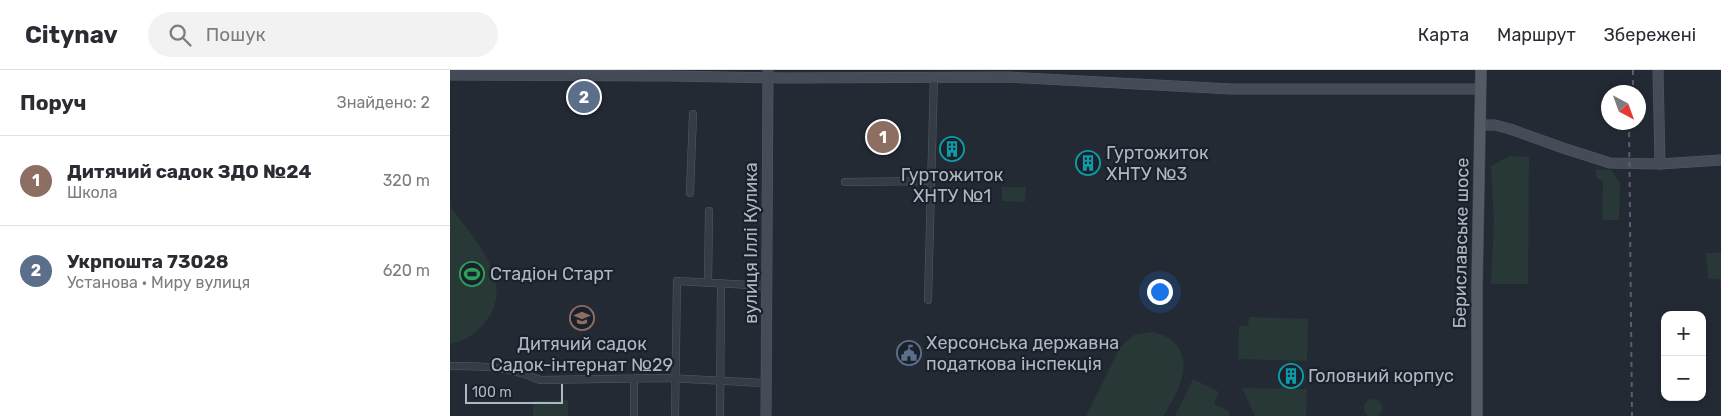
<!DOCTYPE html>
<html lang="uk">
<meta charset="utf-8">
<style>
body{margin:0;font-family:Rubik,sans-serif;background:#f2f2f3;color:#2b2b33}
.controls{position:absolute;right:15px;bottom:15px;display:grid;overflow:hidden;border-radius:10px;box-shadow:0 2px 8px #0003}
.controls button{width:45px;height:45px;display:grid;place-items:center;padding:0;border:0;border-bottom:1px solid #e1e1e2;background:#fff;color:#2b2b33;font:25px sans-serif}
.compass{position:absolute;left:1151px;top:15px;width:45px;height:45px;border-radius:50%;background:#fff;box-shadow:0 2px 8px #0003;rotate:139deg}
.scale{position:absolute;left:15px;bottom:12px;width:98px;box-sizing:border-box;padding-left:5px;border:2px solid #b0b7c2;border-top:0;font-size:14px;line-height:18px;white-space:nowrap;color:#b0b7c2;-webkit-text-stroke:4px #1b212a;paint-order:stroke}
.you{position:absolute;left:709px;top:221px;width:18px;height:18px;margin:-12px;border:4px solid #fff;border-radius:50%;background:#1a73e8;box-shadow:0 0 0 8px #1a73e833}
.badge{display:grid;place-items:center;width:32px;height:32px;border-radius:50%;background:#0b8043;color:#fff;font-size:16px;font-weight:700}
.pin{position:absolute;translate:-50% -50%;border:2px solid #fff;box-shadow:0 1px 5px #0006}
.list{margin:0;padding:0;list-style:none}
h2{display:flex;justify-content:space-between;align-items:center;height:65px;margin:0;padding:0 20px;font-size:21px}
h2 small{font-size:16px;font-weight:400;color:#7c7c81}
.list li{display:grid;grid-template-columns:32px 1fr auto;gap:15px;align-items:center;box-sizing:border-box;height:90px;padding:0 20px;border-top:1px solid #e1e1e2}
.list b{display:block;font-size:19px;white-space:nowrap}
.list p{margin:0;font-size:16px;white-space:nowrap;color:#7c7c81}
.list em{font-size:16px;font-style:normal;color:#7c7c81}
.icon{flex:none;width:28px;height:28px;fill:none;stroke:currentColor;stroke-width:2;stroke-linecap:round;stroke-linejoin:round}
.map{position:relative;flex:none;width:1271px;height:346px;overflow:hidden}
header{display:flex;align-items:center;gap:30px;box-sizing:border-box;height:70px;padding:0 25px;background:#fff;border-bottom:1px solid #e1e1e2}
header strong{font-size:24px}
nav{display:flex;gap:28px;margin-inline-start:auto;font-size:18px}
.search{width:350px;height:45px;background:#f2f2f3;display:flex;align-items:center;gap:12px;box-sizing:border-box;padding:0 18px;border-radius:28px;color:#7c7c81;font-size:19px}
main{display:flex}
aside{flex:1;background:#fff}
.map>svg:first-child{display:block}
</style>
<header>
<strong>Citynav</strong>
<div class="search"><svg class="icon" aria-label="search" viewBox="0 0 24 24"><circle cx="10" cy="10" r="6"/><path d="M15 15l6 6"/></svg>Пошук</div>
<nav><a>Карта</a><a>Маршрут</a><a>Збережені</a></nav>
</header>
<main>
<aside>
<h2>Поруч<small>Знайдено: 2</small></h2>
<ul class="list">
<li><span class="badge" style="background:#8d6e63">1</span><div><b>Дитячий садок ЗДО №24</b><p>Школа</p></div><em>320 m</em></li>
<li><span class="badge" style="background:#5c6f8a">2</span><div><b>Укрпошта 73028</b><p>Установа · Миру вулиця</p></div><em>620 m</em></li>
</ul>
</aside>
<div class="map">
<svg width="1271" height="346" viewBox="0 0 1271 346">
<rect width="100%" height="100%" fill="#232a34"/>
<!-- green -->
<g fill="#273837">
<path d="M 1060,86 L 1079,87 L 1078,214 L 1041,214 L 1044,151 L 1041,96 Z"/>
<path d="M 1145,100 L 1161,100 L 1170,113 L 1169,150 L 1152,150 L 1153,111 L 1147,108 Z"/>
<path d="M 552,117 L 576,117 L 575,132 L 552,131 Z"/>
<path d="M 0,136 C 22,167 66,210 37,250 C 28,262 16,271 0,274 Z"/>
<path d="M 1256,183 L 1271,183 L 1271,221 L 1270,209 L 1258,209 Z"/>
<path d="M 799,247 L 858,249 L 857,291 L 788,289 L 789,256 L 798,256 Z"/>
<path d="M 702,262 C 712,264 722,268 728,277 C 743,300 724,326 714,346 L 636,346 L 670,277 L 684,265 Z"/>
<path d="M 743,309 L 769,322 L 764,334 L 780,342 L 778,346 L 725,346 Z"/>
<path d="M 792,318 L 857,319 L 856,346 L 805,346 Z"/>
<circle cx="923" cy="338" r="9"/>
<path d="M 118,330 L 118,346 L 83,346 L 83,331 Z"/>
</g>
<g fill="none" stroke-linecap="round" stroke-linejoin="round">
<defs>
<g id="street">
<path d="M 395,112 L 481,111"/>
<path d="M 240,123 L 243,44"/>
<path d="M 258,213 L 259,141"/>
<path d="M 478,230 L 484,6"/>
<path d="M 0,296 C 34,296 58,296 90,310 L 218,308 L 316,313"/>
<path d="M 184,309 L 184,346"/>
<path d="M 225,346 L 227,211 L 317,216"/>
<path d="M 270,346 L 271,213"/>
</g>
<g id="secondary">
<path d="M 0,5 L 222,6 L 334,8 L 557,7 L 781,19 L 1030,19"/>
<path d="M 1030,55 L 1045,55 L 1060,59 L 1113,78 L 1160,93 L 1210,94 L 1208,0"/>
<path d="M 1210,94 L 1271,90"/>
<path d="M 316,346 L 318,0"/>
</g>
<path id="primary" d="M 1027,346 L 1027,217 L 1031,0"/>
</defs>
<!-- street casing -->
<use href="#street" stroke="#535a63" stroke-width="8"/>
<!-- secondary casing -->
<use href="#secondary" stroke="#535a63" stroke-width="11"/>
<!-- primary casing -->
<use href="#primary" stroke="#3f454f" stroke-width="12"/>
<!-- street -->
<use href="#street" stroke="#363c45" stroke-width="7"/>
<!-- secondary -->
<use href="#secondary" stroke="#444c58" stroke-width="10"/>
<!-- primary -->
<use href="#primary" stroke="#545b65" stroke-width="11"/>
<!-- rail -->
<g stroke="#58606c" stroke-width="2" stroke-dasharray="5 5" stroke-linecap="butt">
<path d="M 1183,0 L 1183,22"/>
<path d="M 1179,52 L 1182,346"/>
</g>
</g>
<!-- icons -->
<defs>
<symbol id="building-ring" viewBox="-11 -11 22 22"><circle r="9.5" fill="#1b212a" stroke="#0f9aa8" stroke-width="1.5"/><path d="M-4-6H4V6H1V3H-1V6H-4ZM-2.5-4.3h1.7v1.8h-1.7ZM.8-4.3h1.7v1.8H.8ZM-2.5-1h1.7V.8h-1.7ZM.8-1h1.7V.8H.8Z" fill="#0f9aa8"/></symbol>
<symbol id="stadium-ring" viewBox="-11 -11 22 22"><circle r="9.5" fill="#1b212a" stroke="#2e9e5b" stroke-width="1.5"/><path d="M0-5a6.5 5 0 1 0 0 10a6.5 5 0 1 0 0-10ZM-3.5-1.8h7v3.6h-7Z" fill="#2e9e5b"/></symbol>
<symbol id="school-ring" viewBox="-11 -11 22 22"><circle r="9.5" fill="#1b212a" stroke="#8d6e63" stroke-width="1.5"/><path d="M0-5L7-2L0 1L-7-2ZM-4 1L0 2.5L4 1V4Q0 6-4 4Z" fill="#8d6e63"/></symbol>
<symbol id="civic-ring" viewBox="-11 -11 22 22"><circle r="9.5" fill="#1b212a" stroke="#5c6f8a" stroke-width="1.5"/><path d="M-.6-6.5H3V-4.5H.6V-3L4-1V1h2V6H-6V1h2V-1L-.6-3ZM-1.2 2.5V6h2.4V2.5Z" fill="#5c6f8a"/></symbol>
</defs>
<g fill-rule="evenodd">
<use href="#building-ring" x="488" y="65" width="28" height="28"/>
<use href="#building-ring" x="624" y="79" width="28" height="28"/>
<use href="#stadium-ring" x="8" y="190" width="28" height="28"/>
<use href="#school-ring" x="118" y="234" width="28" height="28"/>
<use href="#civic-ring" x="445" y="269" width="28" height="28"/>
<use href="#building-ring" x="827" y="292" width="28" height="28"/>
</g>
<g text-anchor="middle" stroke-width="4.5" stroke-linejoin="round" paint-order="stroke">
<!-- poi labels -->
<g font-size="18" fill="#b0b7c2" stroke="#1b212a" text-anchor="start">
<text x="656" y="89">Гуртожиток<tspan x="656" dy="21">ХНТУ №3</tspan></text>
<text x="502" y="111" text-anchor="middle">Гуртожиток<tspan x="502" dy="21">ХНТУ №1</tspan></text>
<text x="40" y="210">Стадіон Старт</text>
<text x="476" y="279">Херсонська державна<tspan x="476" dy="21">податкова інспекція</tspan></text>
<text x="132" y="280" text-anchor="middle">Дитячий садок<tspan x="132" dy="21">Садок-інтернат №29</tspan></text>
<text x="858" y="312">Головний корпус</text>
</g>
<!-- street labels -->
<g font-size="18" fill="#b0b7c2" stroke="#1b212a">
<text transform="translate(301 173) rotate(-90)" y="6">вулиця Іллі Кулика</text>
<text transform="translate(1011 173) rotate(-89)" y="6">Бериславське шосе</text>
</g>
</g>
</svg>
<div class="controls">
<button>+</button>
<button>−</button>
</div>
<svg class="compass" viewBox="-18 -18 36 36"><path d="M0-13l5 13h-10z" fill="#e53935"/><path d="M0 13l5-13h-10z" fill="#7c7c81"/></svg>
<div class="scale">100 m</div>
<div class="you"></div>
<div class="pin badge" style="left:433px;top:67px;background:#8d6e63">1</div>
<div class="pin badge" style="left:134px;top:27px;background:#5c6f8a">2</div>
</div>
</main>
